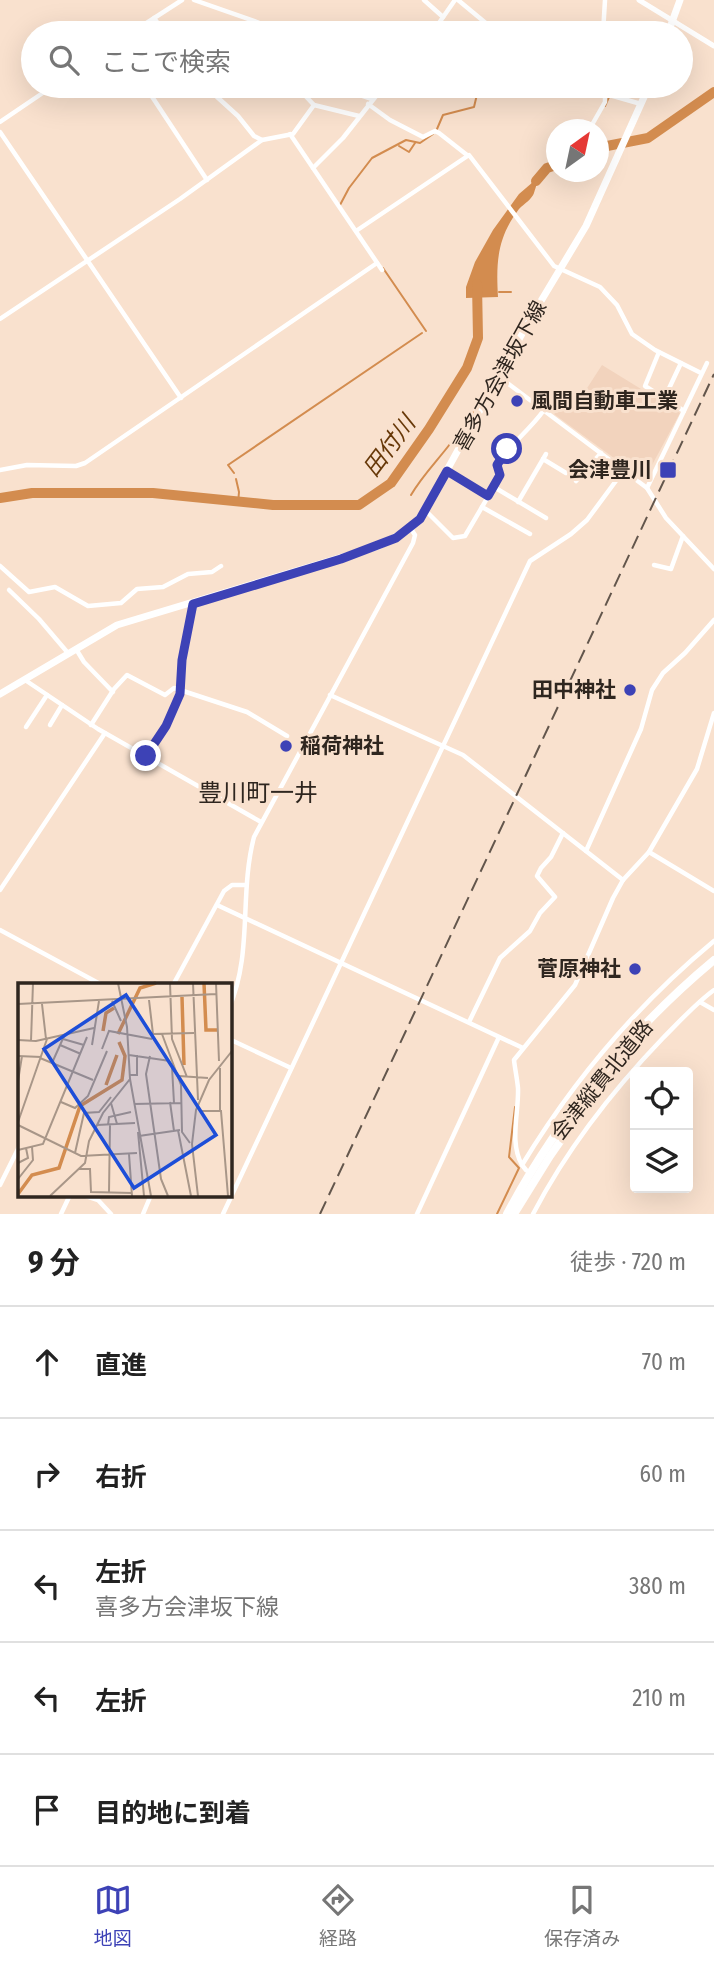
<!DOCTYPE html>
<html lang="ja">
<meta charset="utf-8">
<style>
body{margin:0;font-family:"Fira Sans Condensed","Noto Sans JP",sans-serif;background:#f6f6f6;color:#222}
.controls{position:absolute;right:21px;bottom:21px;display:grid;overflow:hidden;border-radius:7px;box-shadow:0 7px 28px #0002}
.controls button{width:63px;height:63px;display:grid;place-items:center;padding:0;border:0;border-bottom:2px solid #e0e0e0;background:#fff;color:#222;font:35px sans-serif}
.compass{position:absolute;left:546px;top:119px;width:63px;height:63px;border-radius:50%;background:#fff;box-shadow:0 7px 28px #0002;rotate:33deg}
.stop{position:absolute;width:21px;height:21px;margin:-16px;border:5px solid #3d42b6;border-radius:50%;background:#fff}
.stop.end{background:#3d42b6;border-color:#fff;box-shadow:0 2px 7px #0008}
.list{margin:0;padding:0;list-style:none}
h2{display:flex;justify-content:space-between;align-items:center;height:91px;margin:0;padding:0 28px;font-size:30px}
h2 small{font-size:23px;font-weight:400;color:#767676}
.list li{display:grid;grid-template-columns:46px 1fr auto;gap:21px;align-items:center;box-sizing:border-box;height:112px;padding:0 28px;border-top:2px solid #e0e0e0}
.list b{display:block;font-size:26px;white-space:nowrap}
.list p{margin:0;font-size:23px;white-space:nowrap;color:#767676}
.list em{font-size:23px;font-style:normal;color:#767676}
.icon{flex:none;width:38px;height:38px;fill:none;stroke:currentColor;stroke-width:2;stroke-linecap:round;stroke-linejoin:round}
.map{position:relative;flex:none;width:714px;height:1214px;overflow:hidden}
.search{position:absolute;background:#fff;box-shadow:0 7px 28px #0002;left:21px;right:21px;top:21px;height:77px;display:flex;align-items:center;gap:18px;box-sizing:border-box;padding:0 24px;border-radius:38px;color:#767676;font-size:26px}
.sheet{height:651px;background:#fff}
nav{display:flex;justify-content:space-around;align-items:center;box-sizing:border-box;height:98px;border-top:2px solid #e0e0e0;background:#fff;font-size:19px;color:#767676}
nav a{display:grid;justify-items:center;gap:4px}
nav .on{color:#3d42b6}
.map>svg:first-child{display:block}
</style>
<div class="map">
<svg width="714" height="1214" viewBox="0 0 714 1214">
<rect width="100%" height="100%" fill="#f9e1ce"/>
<!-- built -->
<path fill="#f2d3bd" d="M 602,365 L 680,413 L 644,480 L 554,414 L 582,396 Z"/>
<!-- water -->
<path fill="#d38c4f" d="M 547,170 C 535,182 539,179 534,193 C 532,199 524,204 519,209 C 497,238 496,262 498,297 L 466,298 L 466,287 L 475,262 L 493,230 L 519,194 Z"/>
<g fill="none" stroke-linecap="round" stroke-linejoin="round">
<!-- stream -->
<g stroke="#d38c4f" stroke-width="2">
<path d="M 525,33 L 526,33"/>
<path d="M 566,33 L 577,30 L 592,33"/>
<path d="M 605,106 L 609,97"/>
<path d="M 437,129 L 443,115 L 474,107 L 479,86"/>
<path d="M 399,146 L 409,152 L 415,143"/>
<path d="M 340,205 L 349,188 L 372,158 L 406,140 L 420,143 L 433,134"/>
<path d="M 383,268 L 426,331"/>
<path d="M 499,292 L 511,292"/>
<path d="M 234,473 L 228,465 L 422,333"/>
<path d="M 236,479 L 239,492 L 238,503"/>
<path d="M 411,495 C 422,476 437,461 450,444 C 471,418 501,371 510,340"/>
<path d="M 497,1214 L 519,1168 L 509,1157 L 515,1107"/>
</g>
<!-- river -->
<g stroke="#d38c4f" stroke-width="10">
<path d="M 598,150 L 607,146 L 648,138 L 714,92"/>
<path d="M 536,181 L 547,168 L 556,165"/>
<path d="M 0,498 L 32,493 L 153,493 L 273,505 L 359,505 L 391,483 L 429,429 L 467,368 L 478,338 L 477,284"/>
</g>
<!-- minor -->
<g stroke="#fff" stroke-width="4.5">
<path d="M 194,0 L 257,22 L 282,33"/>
<path d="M 424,0 L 443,17"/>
<path d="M 458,0 L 493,29"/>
<path d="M 154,18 L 165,33"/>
<path d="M 131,33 L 182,0"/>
<path d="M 432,33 L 455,0"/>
<path d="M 603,33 L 605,0"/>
<path d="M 145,86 L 207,180"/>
<path d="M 205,86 L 238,116 L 254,136 L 262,140"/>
<path d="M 296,86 L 314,105 L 359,116"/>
<path d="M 342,86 L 345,90 L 372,99"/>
<path d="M 606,94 L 641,104"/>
<path d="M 368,104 L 390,120 L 423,137 L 435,131 L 439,133 L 467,155"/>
<path d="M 0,122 L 53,86"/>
<path d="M 589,130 L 605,102 L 605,86"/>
<path d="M 0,132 L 181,398"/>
<path d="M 290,134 L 382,270"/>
<path d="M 313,168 L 343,138 L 384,86"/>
<path d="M 356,231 L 469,155 L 554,266 L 600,287 L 617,305 L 632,334 L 655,350 L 701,373"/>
<path d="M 0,319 L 180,199 L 262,140 L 293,134 L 314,105"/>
<path d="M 659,352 L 645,386 L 684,411"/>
<path d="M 498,376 L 647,488 L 666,518 L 714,569"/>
<path d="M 664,399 L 681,363"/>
<path d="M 543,459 L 566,473"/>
<path d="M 0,470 L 27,465 L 76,466 L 85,463 L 377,263"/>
<path d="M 447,471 L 488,496"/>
<path d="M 576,481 L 601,453"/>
<path d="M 494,487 L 546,518"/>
<path d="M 647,488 L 707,363"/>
<path d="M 518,502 L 546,454"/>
<path d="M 482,507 L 530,534"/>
<path d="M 425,510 L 453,538 L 465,536 L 499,478 L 497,465 C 510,444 529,431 544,410"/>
<path d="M 654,565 L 671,569 L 683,536"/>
<path d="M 0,566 L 29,592 L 55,587 L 88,606 L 121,603 L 137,589 L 163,587 L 188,574 L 212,572 L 221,566"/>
<path d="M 9,590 L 39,619 L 68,653"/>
<path d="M 76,649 L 84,662 L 113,692"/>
<path d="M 25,680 L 98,729 L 261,822"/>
<path d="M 330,695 L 463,755 L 623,880"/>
<path d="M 50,725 L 62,705"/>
<path d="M 91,725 L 114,689 L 127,675 L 165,695 L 174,688 L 247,712 L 287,736"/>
<path d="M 26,727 L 47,695"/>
<path d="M 146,756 L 165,726 L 180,694 L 182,660 L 193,604"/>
<path d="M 586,851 L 641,729 L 652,690 L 663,673 L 685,653 L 714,620"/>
<path d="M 649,852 L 714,891"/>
<path d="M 0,890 L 105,733"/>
<path d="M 217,905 L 523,1048"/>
<path d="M 0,930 L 102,985"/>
<path d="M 173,985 L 224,891 L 232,885 L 245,885"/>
<path d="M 700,1002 L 714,1010"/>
<path d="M 229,1008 C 253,953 239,894 254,837 L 413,543 L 415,535 L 411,529"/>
<path d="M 469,1022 L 500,958 L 530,931 L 540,913 L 555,897 L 537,876 L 541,868 L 551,857 L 563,833"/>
<path d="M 229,1039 L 291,1068"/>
<path d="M 522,1165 C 509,1142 519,1113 518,1088 C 517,1078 515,1069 514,1060 L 575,985 L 613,898 L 623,880 L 649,852 L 697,769 L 714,713"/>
<path d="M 526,1170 L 522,1165 C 573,1081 638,1004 714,941"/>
<path d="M 0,1185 L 19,1147"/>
<path d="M 83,1195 L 98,1200 L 111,1214"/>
<path d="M 61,1214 L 70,1195"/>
<path d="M 143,1214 L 151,1195"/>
<path d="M 223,1214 L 530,561 L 571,534 L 587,520 L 624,470"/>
<path d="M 417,1214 L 499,1037"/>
<path d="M 533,1214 C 567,1149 613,1090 663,1038 C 679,1022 696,1003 714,990"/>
</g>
<!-- tertiary -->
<path stroke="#fff" stroke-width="5" d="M 639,0 L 714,46"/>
<!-- primary -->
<g stroke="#fff" stroke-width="7">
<path d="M 668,33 L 680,0"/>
<path d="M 0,694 L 117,625 L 379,546 L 411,528 L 424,512 L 529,321 L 586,226 L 649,86"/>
</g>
<!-- motorway -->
<g stroke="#fff" stroke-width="8">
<path d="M 507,1214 C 558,1118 631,1029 714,960"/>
<path d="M 514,1214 L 550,1156 L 596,1090"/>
</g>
<!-- rail -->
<path stroke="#63564c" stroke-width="2" stroke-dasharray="14 7" stroke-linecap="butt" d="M 320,1214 L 714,374"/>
</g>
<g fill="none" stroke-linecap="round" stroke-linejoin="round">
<!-- route -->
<path stroke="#3d42b6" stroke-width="9" d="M 146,756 L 166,726 L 180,694 L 182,660 L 193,604 L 341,559 L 396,538 L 420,519 L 447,471 L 488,496 L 500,475 L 497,465 L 507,449"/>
</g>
<!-- markers -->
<g fill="#3d42b6" stroke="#f9e1ce" stroke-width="2.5">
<circle cx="517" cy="401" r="7"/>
<rect x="659" y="461" width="18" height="18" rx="3.5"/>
<circle cx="630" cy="690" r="7"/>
<circle cx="286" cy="746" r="7"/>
<circle cx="635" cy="969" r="7"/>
</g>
<g text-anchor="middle" stroke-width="6" stroke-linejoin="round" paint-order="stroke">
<!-- street labels -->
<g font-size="21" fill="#2f261f" stroke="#f9e1ce">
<text transform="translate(500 376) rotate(-61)" y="7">喜多方会津坂下線</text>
<text transform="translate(602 1080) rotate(-51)" y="7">会津縦貫北道路</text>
</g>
<!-- poi labels -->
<g font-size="21" font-weight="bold" fill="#2f261f" stroke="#f9e1ce" text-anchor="end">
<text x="531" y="408" text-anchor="start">風間自動車工業</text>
<text x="652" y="477">会津豊川</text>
<text x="616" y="697">田中神社</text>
<text x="300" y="753" text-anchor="start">稲荷神社</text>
<text x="621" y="976">菅原神社</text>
</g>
<!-- water labels -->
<g font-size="23" font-style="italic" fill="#683909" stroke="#f9e1ce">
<text transform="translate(389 446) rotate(-53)" y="8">田付川</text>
</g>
<!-- quarter labels -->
<g font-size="24" fill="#2f261f" stroke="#f9e1ce">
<text x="258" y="801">豊川町一井</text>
</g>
</g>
<!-- overview -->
<g transform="translate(18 983)">
<rect width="214" height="214" fill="#f9e1ce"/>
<path fill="none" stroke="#d38c4f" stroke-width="3.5" d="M 186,0 L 188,47 L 199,47M 164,14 L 166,82M 85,48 L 88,30 L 96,25M 100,51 L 122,5 L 138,0M 88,102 L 99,72M 0,211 L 14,192 L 41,185 L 62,123 L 104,97 L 107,73 L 101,59"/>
<path fill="none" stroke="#a89688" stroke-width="2" d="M 152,0 L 154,56 L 169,94M 175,0 L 180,117M 198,0 L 201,78M 131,17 L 135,51 L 176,50M 94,18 L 103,38M 0,21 L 198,11M 24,21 L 28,56M 144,51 L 163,102 L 164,149 L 172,160M 45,56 L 66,62M 0,57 L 18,58 L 76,45M 13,58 L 15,0M 42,62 L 63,71M 74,62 L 81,18M 84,66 L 91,48 L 134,56M 111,72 L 152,78M 0,73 L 23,74M 132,73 L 128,91 L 143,196 L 150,213M 22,75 L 75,97M 34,80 L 47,51M 154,84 L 156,120M 202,85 L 202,128M 112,92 L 119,92 L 119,72M 161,93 L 190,95M 112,96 L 133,213M 0,98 L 4,73M 43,119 L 57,125 L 70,113 L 89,68M 152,119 L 156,148M 93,120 L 99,141M 116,121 L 163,120M 181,128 L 203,128 L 210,213M 0,139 L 29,56M 0,142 L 63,173 L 119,170M 79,142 L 117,140M 90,142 L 91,134 L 113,129M 160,147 L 173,213M 120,149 L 126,213M 121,153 L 162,147M 0,167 L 25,161 L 69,54M 57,170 L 66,130 L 81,129 L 93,114M 111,171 L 114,213M 0,180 L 10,175 L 8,165M 61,186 L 72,186 L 73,209 L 114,210M 0,196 L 15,177 L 14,164M 91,209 L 92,142M 32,213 L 67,180 L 71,158 L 85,130 L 112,96 L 109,44 L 100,0M 180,213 L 174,161 L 178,127 L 191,97 L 214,68"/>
<path fill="#1d4ed8" fill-opacity="0.15" stroke="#1d4ed8" stroke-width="3.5" d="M 108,12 L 198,152 L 116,205 L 26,66 Z"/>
<rect width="214" height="214" fill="none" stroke="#2f261f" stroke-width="3.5"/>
</g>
</svg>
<div class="controls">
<button><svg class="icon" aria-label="locate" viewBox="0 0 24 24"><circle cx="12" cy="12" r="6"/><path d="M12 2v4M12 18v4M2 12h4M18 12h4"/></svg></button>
<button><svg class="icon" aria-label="layers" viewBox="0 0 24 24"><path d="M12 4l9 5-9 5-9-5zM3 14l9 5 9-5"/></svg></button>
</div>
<svg class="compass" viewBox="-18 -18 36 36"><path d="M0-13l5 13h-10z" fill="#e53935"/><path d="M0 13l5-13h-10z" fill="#767676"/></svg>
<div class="stop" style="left:507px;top:449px"></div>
<div class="stop end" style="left:146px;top:756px"></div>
<div class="search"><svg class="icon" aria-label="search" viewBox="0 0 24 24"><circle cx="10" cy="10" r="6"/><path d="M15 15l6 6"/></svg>ここで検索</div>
</div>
<section class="sheet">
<h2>9 分<small>徒歩 · 720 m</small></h2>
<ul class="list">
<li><svg class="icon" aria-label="ahead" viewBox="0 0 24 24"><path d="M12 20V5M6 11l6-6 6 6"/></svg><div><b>直進</b></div><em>70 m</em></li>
<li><svg class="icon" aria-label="right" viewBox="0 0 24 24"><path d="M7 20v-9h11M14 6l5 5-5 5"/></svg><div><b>右折</b></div><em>60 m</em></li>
<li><svg class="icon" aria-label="left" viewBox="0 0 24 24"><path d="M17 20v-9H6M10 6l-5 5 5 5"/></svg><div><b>左折</b><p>喜多方会津坂下線</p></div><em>380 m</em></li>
<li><svg class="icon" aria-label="left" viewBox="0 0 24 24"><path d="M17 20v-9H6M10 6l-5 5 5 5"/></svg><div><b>左折</b></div><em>210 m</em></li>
<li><svg class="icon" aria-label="arrive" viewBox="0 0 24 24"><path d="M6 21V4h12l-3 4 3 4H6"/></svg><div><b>目的地に到着</b></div></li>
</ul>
</section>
<nav>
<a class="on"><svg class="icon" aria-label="map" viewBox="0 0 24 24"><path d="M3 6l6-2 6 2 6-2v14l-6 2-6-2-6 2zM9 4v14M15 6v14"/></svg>地図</a>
<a><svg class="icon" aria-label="directions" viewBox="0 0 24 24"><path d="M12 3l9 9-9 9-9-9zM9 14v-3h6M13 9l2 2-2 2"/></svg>経路</a>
<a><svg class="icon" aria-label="saved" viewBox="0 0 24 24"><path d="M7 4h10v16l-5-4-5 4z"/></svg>保存済み</a>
</nav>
